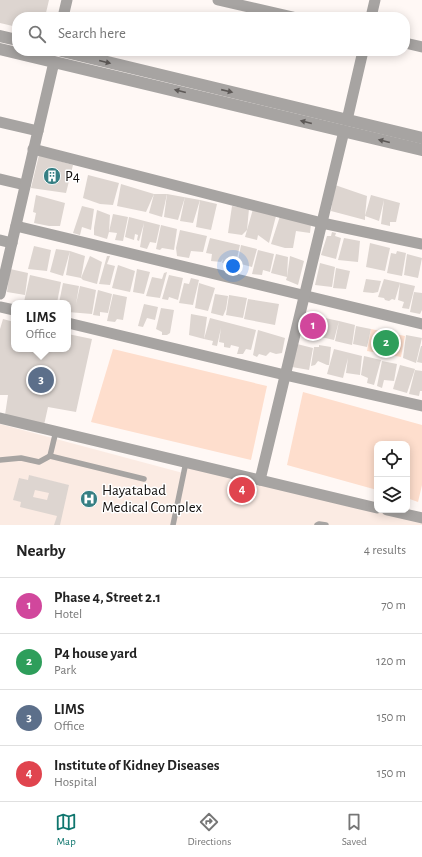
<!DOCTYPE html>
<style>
body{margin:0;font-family:"Alegreya Sans",sans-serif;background:#f6f6f6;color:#222}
.controls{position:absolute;right:12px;bottom:12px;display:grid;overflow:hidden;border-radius:8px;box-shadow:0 2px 10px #0003}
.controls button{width:36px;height:36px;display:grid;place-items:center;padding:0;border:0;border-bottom:1px solid #e0e0e0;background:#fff;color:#222;font:20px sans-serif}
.you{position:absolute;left:233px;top:266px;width:14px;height:14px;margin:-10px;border:3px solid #fff;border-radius:50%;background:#1a73e8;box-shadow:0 0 0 6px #1a73e833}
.badge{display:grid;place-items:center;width:26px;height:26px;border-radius:50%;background:#0f766e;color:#fff;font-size:13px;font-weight:700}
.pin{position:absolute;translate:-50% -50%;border:2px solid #fff;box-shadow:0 1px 4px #0006}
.popup{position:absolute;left:11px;top:300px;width:60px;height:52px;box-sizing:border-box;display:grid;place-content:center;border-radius:8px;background:#fff;filter:drop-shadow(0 1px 3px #0005);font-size:13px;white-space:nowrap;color:#767676}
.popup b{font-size:15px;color:#222}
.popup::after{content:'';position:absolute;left:50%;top:100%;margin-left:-8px;border:8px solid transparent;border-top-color:#fff}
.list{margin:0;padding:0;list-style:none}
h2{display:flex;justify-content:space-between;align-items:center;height:52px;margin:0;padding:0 16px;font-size:17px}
h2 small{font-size:13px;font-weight:400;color:#767676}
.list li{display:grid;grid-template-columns:26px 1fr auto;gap:12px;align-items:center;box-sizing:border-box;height:56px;padding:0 16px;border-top:1px solid #e0e0e0}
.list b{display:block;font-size:15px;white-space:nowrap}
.list p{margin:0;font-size:13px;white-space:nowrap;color:#767676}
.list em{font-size:13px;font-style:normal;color:#767676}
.icon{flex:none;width:22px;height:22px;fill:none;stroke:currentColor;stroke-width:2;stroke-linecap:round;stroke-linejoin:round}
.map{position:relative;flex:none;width:422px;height:525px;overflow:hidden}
.search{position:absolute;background:#fff;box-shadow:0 2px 10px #0003;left:12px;right:12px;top:12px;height:44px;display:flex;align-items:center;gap:10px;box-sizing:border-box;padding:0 14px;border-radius:16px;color:#767676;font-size:15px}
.sheet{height:276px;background:#fff}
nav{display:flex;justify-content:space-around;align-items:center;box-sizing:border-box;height:56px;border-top:1px solid #e0e0e0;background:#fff;font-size:11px;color:#767676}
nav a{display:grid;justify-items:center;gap:2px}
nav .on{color:#0f766e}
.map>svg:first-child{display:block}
</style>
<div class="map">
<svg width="422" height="525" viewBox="0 0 422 525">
<rect width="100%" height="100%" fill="#fff8f5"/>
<!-- built -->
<path fill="#fbebe3" d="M 0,424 L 183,473 L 186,462 L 422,519 L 422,525 L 0,525 Z"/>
<!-- green -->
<g fill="#fedecd">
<path d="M 371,329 L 405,336 L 401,357 L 367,351 Z"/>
<path d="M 113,349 L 267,386 L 251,460 L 91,422 Z"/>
<path d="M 303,392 L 422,425 L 422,485 L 418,502 L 407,498 L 407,444 L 377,444 L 377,490 L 287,465 Z"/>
</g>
<!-- building -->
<g fill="#ddd5d0" fill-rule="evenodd">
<path d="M 0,0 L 49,0 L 45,17 L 17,17 L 17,27 L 0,23 Z"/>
<path d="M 39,155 L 73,165 L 66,193 L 31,188 Z"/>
<path d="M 88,175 L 119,183 L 113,205 L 100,204 L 83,198 Z"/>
<path d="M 121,184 L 154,194 L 167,194 L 162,217 L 149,213 L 154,194 L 146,212 L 117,206 Z"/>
<path d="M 335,185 L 367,196 L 365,216 L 371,195 L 400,203 L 396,222 L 390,222 L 390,226 L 381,224 L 384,200 L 379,221 L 365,216 L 365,220 L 331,211 Z"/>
<path d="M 167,194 L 200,200 L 193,223 L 180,221 L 185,197 L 178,220 L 164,217 Z"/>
<path d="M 36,195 L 65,203 L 60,226 L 49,226 L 34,223 L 36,213 L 33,212 Z"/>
<path d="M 200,200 L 217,204 L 211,230 L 196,227 Z"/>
<path d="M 82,206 L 94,209 L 91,230 L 82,227 L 80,235 L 73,233 Z"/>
<path d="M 232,206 L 249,209 L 247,230 L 242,235 L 228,233 Z"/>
<path d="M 253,209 L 276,216 L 269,243 L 258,235 L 257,240 L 245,237 Z"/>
<path d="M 97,210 L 110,215 L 109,232 L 107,239 L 94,235 L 94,228 Z"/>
<path d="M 113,214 L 128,217 L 123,241 L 115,240 L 117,233 L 109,232 Z"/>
<path d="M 280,216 L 311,224 L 310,233 L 296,231 L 293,248 L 285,248 L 271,244 Z"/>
<path d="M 129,217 L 160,225 L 156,243 L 150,242 L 147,249 L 140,247 L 144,223 L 139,241 L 137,240 L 138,235 L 135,234 L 134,240 L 125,237 Z"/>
<path d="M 161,225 L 177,229 L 174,250 L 162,248 L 160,250 L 156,249 Z"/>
<path d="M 180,230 L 207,236 L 203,252 L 191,251 L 189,258 L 177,256 L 176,248 Z"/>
<path d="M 332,232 L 336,233 L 335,236 L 341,238 L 336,259 L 321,255 L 327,236 L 331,236 Z"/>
<path d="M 210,238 L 240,245 L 236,263 L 234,263 L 235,261 L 228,260 L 227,262 L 222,263 L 223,259 L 221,262 L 211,261 L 212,254 L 206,253 Z"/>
<path d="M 344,238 L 360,241 L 358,262 L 338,260 Z"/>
<path d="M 370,243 L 390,248 L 385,271 L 366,267 Z"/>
<path d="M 241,245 L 257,249 L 252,267 L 241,264 L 240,266 L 237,266 Z"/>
<path d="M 34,246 L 51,250 L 47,271 L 28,269 Z"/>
<path d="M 56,249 L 70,251 L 85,256 L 81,278 L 66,275 L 70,251 L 63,276 L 50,272 Z"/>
<path d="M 258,250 L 274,254 L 270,272 L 263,270 L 262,275 L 252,274 Z"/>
<path d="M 397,251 L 406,253 L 402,276 L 387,273 L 391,253 L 396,254 Z"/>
<path d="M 276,254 L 288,257 L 287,277 L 290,256 L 304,261 L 298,285 L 286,280 L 287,277 L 271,273 Z"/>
<path d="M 407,254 L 422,258 L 418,278 L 404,275 Z"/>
<path d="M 90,256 L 102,262 L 97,284 L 83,280 L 81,278 Z"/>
<path d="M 107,256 L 110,256 L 107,264 L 115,266 L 110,285 L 99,284 Z"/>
<path d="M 320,263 L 335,267 L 332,287 L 315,285 Z"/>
<path d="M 118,265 L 135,271 L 130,292 L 112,288 Z"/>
<path d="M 336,268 L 350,271 L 346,289 L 333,288 Z"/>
<path d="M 10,269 L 28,273 L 25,295 L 7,292 Z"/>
<path d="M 137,269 L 150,272 L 144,294 L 133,292 Z"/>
<path d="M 167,272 L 160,298 L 146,296 L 152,277 L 162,279 L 164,273 Z"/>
<path d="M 30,275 L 61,282 L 57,303 L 24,302 Z"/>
<path d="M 169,275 L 183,278 L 178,300 L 169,297 L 168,300 L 162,299 Z"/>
<path d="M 191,278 L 199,280 L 193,305 L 179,303 L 184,283 L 189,284 Z"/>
<path d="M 366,279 L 381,281 L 378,292 L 373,293 L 363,292 Z"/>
<path d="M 384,279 L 415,286 L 409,309 L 402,308 L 404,302 L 398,300 L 400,283 L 395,300 L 392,299 L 389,301 L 385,300 L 384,298 L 378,297 Z"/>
<path d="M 63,283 L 79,286 L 76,304 L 80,286 L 96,290 L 92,314 L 68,312 L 68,303 L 59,303 Z"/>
<path d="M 199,283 L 215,288 L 208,311 L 195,308 Z"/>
<path d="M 98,290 L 112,294 L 108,313 L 100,312 L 100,316 L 93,315 Z"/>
<path d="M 414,292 L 422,293 L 422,310 L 420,314 L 410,312 Z"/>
<path d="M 113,294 L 127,297 L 123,320 L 117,319 L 115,322 L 107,321 Z"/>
<path d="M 215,294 L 228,296 L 226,309 L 223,316 L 211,313 Z"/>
<path d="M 229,295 L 247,298 L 243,318 L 226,315 Z"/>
<path d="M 248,299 L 279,304 L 275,325 L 244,319 Z"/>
<path d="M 144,304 L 158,307 L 155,320 L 147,318 L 143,327 L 138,326 Z"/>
<path d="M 161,308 L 174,310 L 170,333 L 167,335 L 162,335 L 162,332 L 156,329 Z"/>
<path d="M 191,314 L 207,317 L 204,339 L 210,318 L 256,330 L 251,350 L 246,349 L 243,354 L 237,354 L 239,347 L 231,345 L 230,348 L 224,347 L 224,343 L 219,342 L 221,328 L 217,346 L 212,345 L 213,341 L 204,339 L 189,335 Z"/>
<path d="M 309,314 L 323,317 L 318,337 L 303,334 Z"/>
<path d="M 325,318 L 339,321 L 355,325 L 352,345 L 335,341 L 339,321 L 334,340 L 321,337 Z"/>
<path d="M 3,319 L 14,322 L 14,349 L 68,349 L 68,334 L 92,339 L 76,412 L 48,407 L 44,425 L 5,415 L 8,395 L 0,395 L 0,329 Z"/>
<path d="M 356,326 L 371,329 L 367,347 L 353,344 Z"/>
<path d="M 258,330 L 285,338 L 282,353 L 276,354 L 270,352 L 266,356 L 259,354 L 257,357 L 253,355 Z"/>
<path d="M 406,335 L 422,338 L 416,363 L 403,358 Z"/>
<path d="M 297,344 L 313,348 L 309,370 L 292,367 Z"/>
<path d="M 319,345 L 331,347 L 329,365 L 327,365 L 318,361 L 315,365 L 311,366 L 314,347 L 319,347 Z"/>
<path d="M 421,346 L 422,346 L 422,363 L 417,362 Z"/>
<path d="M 334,349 L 362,356 L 360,375 L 346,373 L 348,358 L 343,378 L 327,374 Z"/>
<path d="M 364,356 L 381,360 L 374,385 L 367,383 L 368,378 L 361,375 Z"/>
<path d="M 382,361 L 397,364 L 394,381 L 384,380 L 382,388 L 377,386 Z"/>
<path d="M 400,365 L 415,369 L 407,393 L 393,389 Z"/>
<path d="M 415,370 L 422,371 L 422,391 L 420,391 L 419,396 L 409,394 Z"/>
<path d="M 29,475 L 69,485 L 60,525 L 54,525 L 57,516 L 20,507 L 21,502 L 13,500 L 19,478 L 28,480 ZM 35,490 L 49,493 L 47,500 L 33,497 Z"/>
</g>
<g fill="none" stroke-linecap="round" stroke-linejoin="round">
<!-- service -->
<g stroke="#a7a4a2" stroke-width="5.5">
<path d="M 56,431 L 50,456 L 144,479"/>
<path d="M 0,460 L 21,458 L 39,462 L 50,456"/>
<path d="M 173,525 L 186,462"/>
<path d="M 317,525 L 319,524 L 326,525"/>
</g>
<!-- minor -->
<g stroke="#a7a4a2" stroke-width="11">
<path d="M 218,0 L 293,17"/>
<path d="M 63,17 L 67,0"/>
<path d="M 371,17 L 375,0"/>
<path d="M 405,43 L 422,47"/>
<path d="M 347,120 L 363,51"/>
<path d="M 0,122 L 38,131"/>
<path d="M 33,149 L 322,223 L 422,244"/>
<path d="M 0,179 L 25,185"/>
<path d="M 16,226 L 422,324"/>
<path d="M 0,240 L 12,243"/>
<path d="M 0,294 L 54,62"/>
<path d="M 0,307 L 14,310"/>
<path d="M 68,323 L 285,375 L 422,406"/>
<path d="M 0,418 L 377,508"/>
<path d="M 260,480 L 344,131"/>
<path d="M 387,510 L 422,518"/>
</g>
<!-- tertiary -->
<g stroke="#a7a4a2" stroke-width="12">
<path d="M 0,36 L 17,40"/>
<path d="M 0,49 L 422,150"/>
<path d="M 62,51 L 422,138"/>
</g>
</g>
<!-- one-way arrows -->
<defs><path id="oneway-solid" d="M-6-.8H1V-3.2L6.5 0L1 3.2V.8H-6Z"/></defs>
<g fill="#5c5856">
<use href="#oneway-solid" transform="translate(105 62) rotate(14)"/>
<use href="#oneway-solid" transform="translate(180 91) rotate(-166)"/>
<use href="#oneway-solid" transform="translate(227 91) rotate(13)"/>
<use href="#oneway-solid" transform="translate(306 122) rotate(-166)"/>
<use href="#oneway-solid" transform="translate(384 141) rotate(-166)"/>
</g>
<!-- icons -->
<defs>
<symbol id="building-disc" viewBox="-11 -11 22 22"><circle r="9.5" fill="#367f83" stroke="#fff"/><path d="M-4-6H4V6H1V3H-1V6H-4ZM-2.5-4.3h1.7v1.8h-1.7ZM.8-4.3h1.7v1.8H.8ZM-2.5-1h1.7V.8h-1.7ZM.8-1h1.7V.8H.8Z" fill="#fff"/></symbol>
<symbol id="hospital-disc" viewBox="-11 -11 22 22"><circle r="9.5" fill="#367f83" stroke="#fff"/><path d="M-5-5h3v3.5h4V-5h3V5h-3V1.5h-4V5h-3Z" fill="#fff"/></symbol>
</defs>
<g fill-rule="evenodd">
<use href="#building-disc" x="42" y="166" width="20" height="20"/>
<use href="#hospital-disc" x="79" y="489" width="20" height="20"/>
</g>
<g text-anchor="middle" stroke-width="3" stroke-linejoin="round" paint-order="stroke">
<!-- poi labels -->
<g font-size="15" fill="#100d0b" stroke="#fff" text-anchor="start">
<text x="65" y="181">P4</text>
<text x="102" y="495">Hayatabad<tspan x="102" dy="17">Medical Complex</tspan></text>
</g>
</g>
</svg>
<div class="controls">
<button><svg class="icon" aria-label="locate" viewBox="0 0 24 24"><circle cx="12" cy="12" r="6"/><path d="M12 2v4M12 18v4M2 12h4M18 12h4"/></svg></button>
<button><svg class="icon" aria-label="layers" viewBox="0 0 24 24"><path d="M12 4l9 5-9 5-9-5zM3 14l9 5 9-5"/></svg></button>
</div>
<div class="you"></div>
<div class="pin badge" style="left:313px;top:326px;background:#d1479c">1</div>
<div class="pin badge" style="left:386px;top:343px;background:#2e9e5b">2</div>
<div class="pin badge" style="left:41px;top:380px;background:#5c6f8a">3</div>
<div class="popup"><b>LIMS</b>Office</div>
<div class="pin badge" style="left:242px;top:490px;background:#e0444e">4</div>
<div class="search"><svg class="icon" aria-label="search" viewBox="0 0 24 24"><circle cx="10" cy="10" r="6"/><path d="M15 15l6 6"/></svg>Search here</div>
</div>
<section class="sheet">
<h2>Nearby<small>4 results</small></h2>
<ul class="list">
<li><span class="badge" style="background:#d1479c">1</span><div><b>Phase 4, Street 2.1</b><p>Hotel</p></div><em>70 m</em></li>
<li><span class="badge" style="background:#2e9e5b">2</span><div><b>P4 house yard</b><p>Park</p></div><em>120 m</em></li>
<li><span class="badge" style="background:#5c6f8a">3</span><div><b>LIMS</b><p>Office</p></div><em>150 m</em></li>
<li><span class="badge" style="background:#e0444e">4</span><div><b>Institute of Kidney Diseases</b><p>Hospital</p></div><em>150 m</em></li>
</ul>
</section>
<nav>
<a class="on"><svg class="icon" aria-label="map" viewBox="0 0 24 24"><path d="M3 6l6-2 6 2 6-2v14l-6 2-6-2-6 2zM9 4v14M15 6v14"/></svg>Map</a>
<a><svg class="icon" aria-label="directions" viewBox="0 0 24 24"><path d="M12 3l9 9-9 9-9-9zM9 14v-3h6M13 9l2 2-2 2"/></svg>Directions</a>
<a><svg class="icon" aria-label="saved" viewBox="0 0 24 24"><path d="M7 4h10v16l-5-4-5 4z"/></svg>Saved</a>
</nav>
